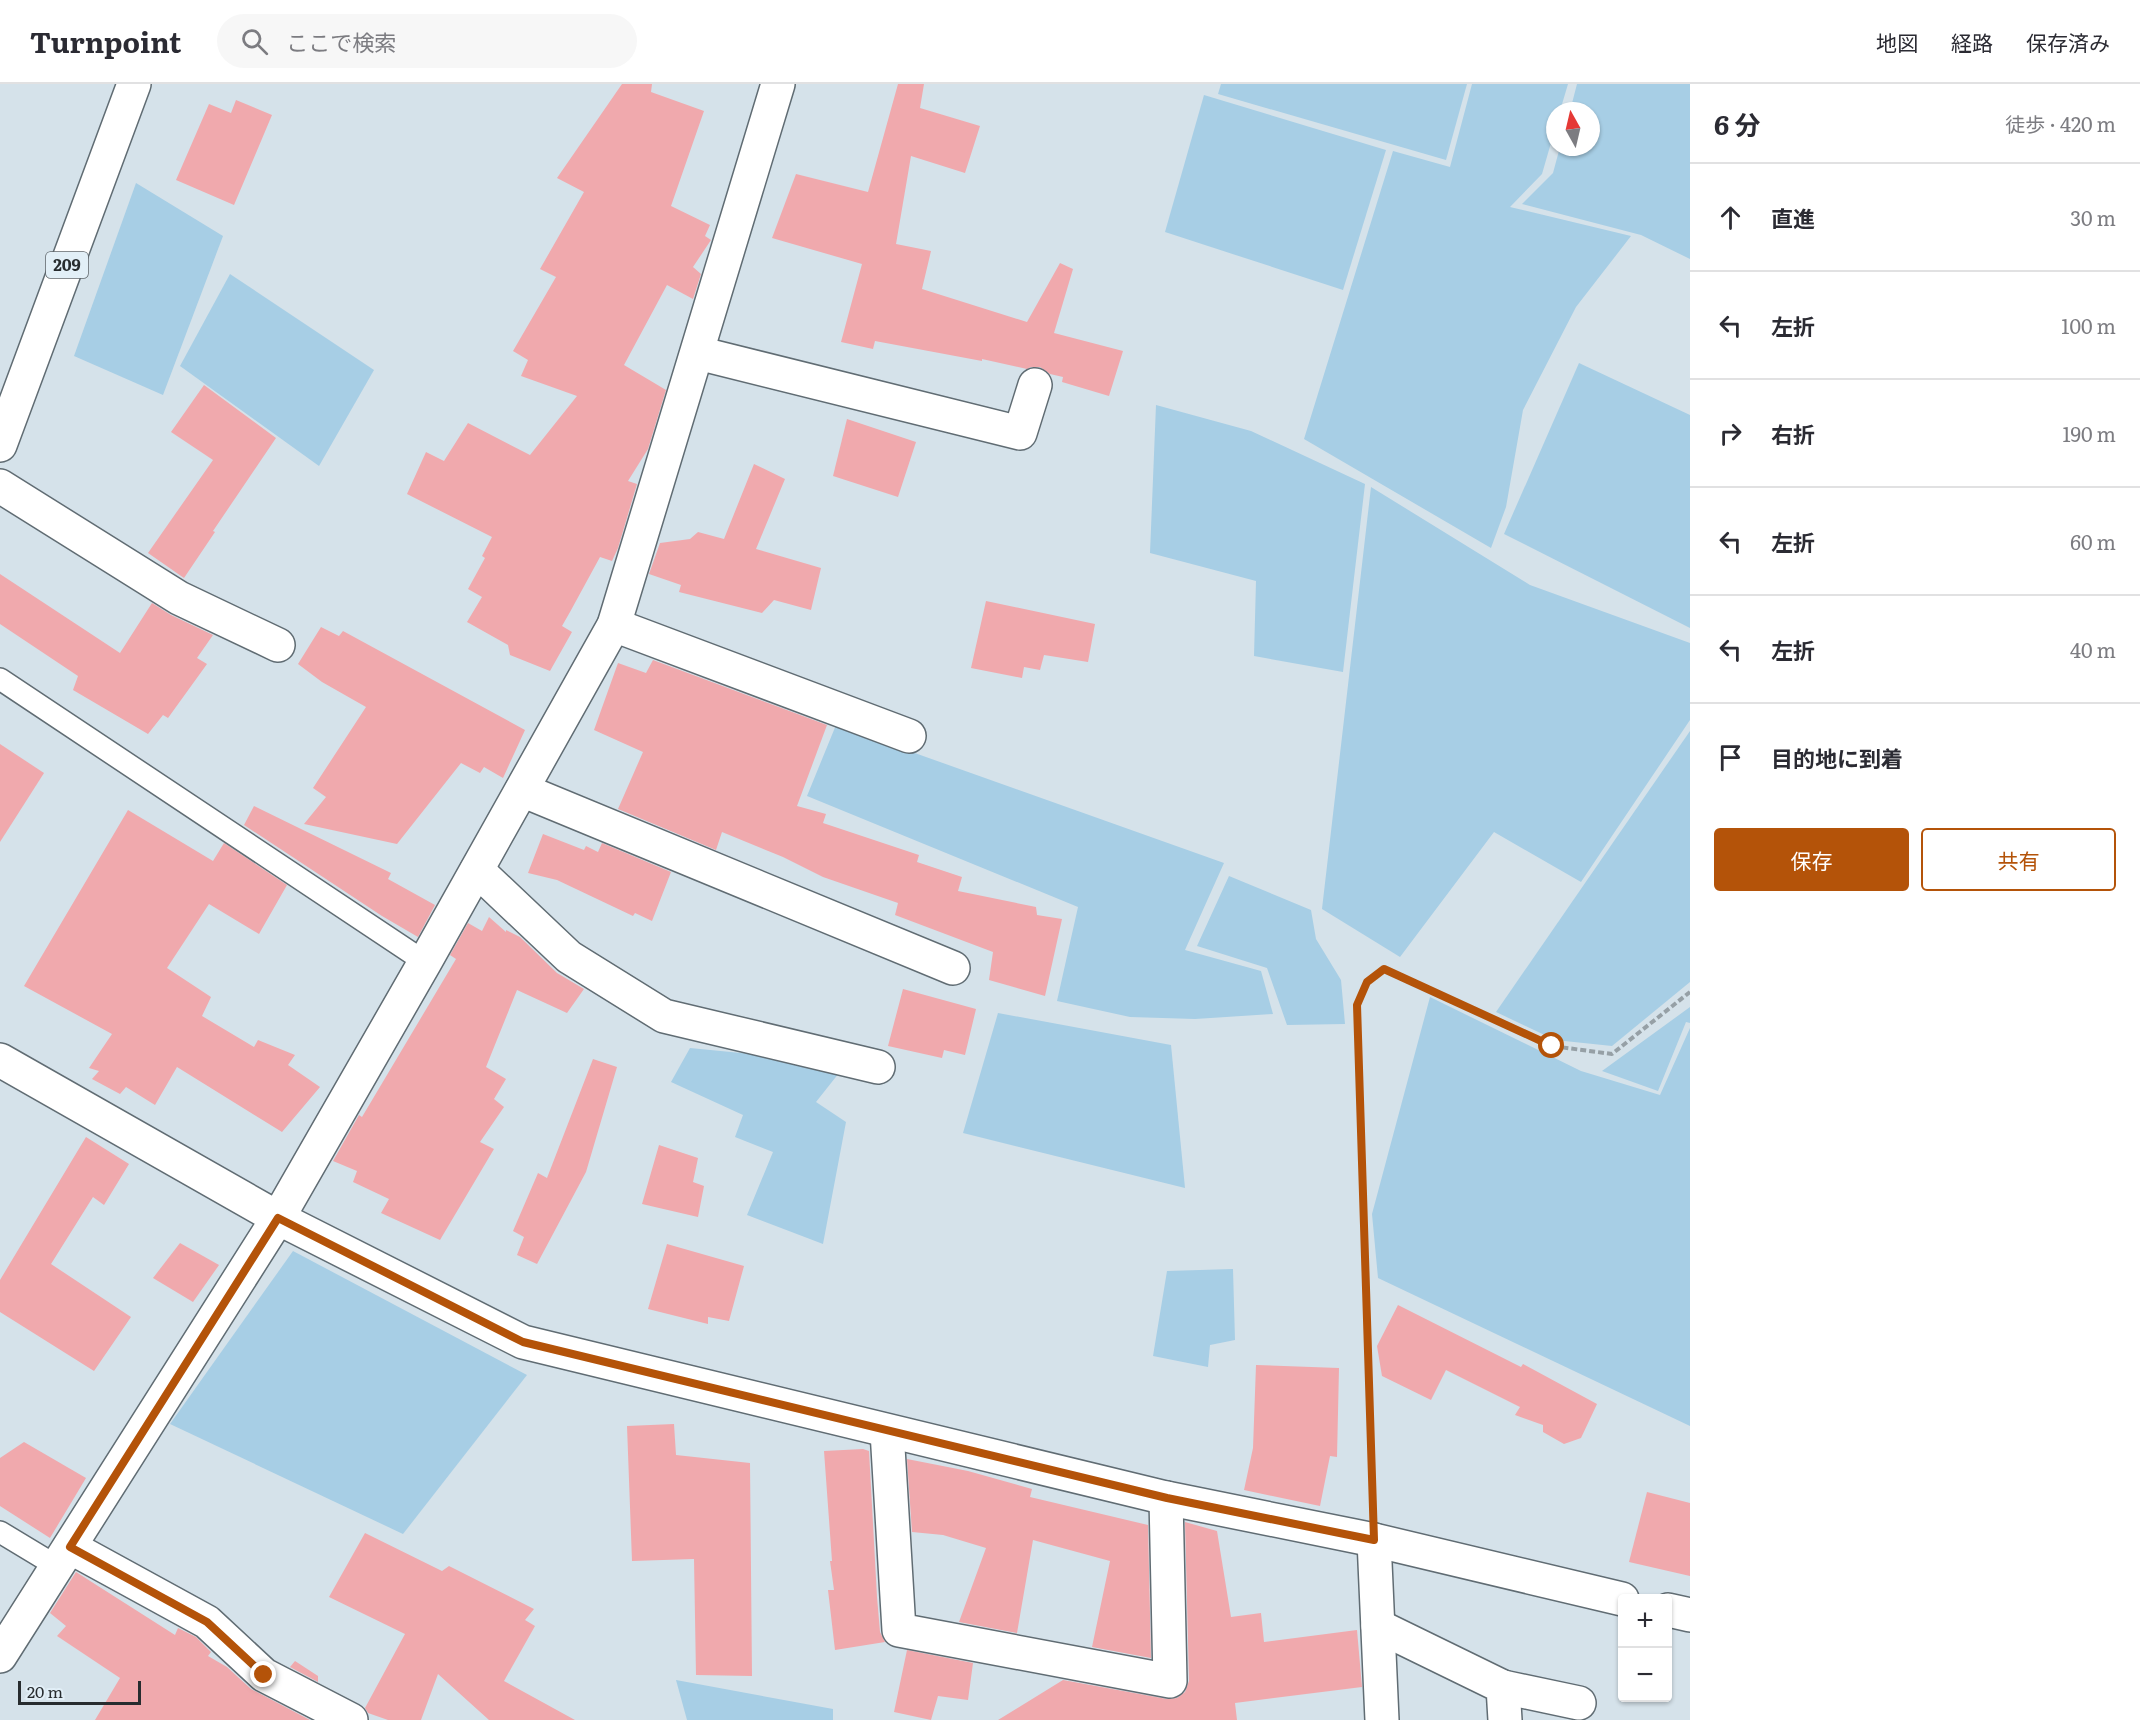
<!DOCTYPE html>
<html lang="ja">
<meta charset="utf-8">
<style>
body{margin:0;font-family:Literata,"Noto Sans JP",serif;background:#f7f7f7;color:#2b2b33}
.controls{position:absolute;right:18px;bottom:18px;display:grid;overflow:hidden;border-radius:6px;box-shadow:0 2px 4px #0004}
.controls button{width:54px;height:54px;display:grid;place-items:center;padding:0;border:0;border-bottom:2px solid #e1e1e2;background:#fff;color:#2b2b33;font:30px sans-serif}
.compass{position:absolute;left:1546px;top:18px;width:54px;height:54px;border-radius:50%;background:#fff;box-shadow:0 2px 4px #0004;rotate:352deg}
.scale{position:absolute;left:18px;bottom:15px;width:123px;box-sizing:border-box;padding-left:6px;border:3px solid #272c2f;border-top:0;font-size:16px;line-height:21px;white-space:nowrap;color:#272c2f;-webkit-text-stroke:4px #e2eff7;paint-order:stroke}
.stop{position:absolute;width:18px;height:18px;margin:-14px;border:4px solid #b45309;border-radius:50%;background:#fff}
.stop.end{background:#b45309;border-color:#fff;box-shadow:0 2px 6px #0008}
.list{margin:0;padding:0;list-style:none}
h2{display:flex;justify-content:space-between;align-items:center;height:78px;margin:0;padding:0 24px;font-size:26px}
h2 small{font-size:20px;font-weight:400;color:#7c7c81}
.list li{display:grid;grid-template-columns:39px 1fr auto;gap:18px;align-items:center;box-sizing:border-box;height:108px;padding:0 24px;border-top:2px solid #e1e1e2}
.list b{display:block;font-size:22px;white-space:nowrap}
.list em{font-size:20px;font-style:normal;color:#7c7c81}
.actions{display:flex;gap:12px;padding:18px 24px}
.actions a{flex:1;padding:14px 0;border:2px solid #b45309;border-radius:6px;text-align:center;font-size:21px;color:#b45309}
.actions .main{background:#b45309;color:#fff}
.icon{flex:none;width:33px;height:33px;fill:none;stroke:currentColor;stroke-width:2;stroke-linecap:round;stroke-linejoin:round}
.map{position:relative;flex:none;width:1690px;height:1636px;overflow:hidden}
header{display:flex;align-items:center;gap:36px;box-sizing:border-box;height:84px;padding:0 30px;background:#fff;border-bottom:2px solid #e1e1e2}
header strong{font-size:28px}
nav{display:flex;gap:33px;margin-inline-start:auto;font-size:21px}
.search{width:420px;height:54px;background:#f7f7f7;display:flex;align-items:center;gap:15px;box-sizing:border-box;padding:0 21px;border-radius:33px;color:#7c7c81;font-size:22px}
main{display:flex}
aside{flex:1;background:#fff}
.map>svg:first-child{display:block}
</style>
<header>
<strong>Turnpoint</strong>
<div class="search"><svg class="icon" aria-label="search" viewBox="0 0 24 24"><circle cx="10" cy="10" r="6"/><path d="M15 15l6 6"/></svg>ここで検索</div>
<nav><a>地図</a><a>経路</a><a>保存済み</a></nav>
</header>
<main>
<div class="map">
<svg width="1690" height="1636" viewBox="0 0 1690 1636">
<rect width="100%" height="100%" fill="#d5e2ea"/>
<!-- green -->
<g fill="#a7cee5">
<path d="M 1221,0 L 1467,0 L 1446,76 L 1218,10 Z"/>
<path d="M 1472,0 L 1568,0 L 1560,27 L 1555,27 L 1555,45 L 1542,90 L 1510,123 L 1631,152 L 1576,223 L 1523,326 L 1506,423 L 1491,464 L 1304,355 L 1393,67 L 1450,83 Z"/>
<path d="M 1577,0 L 1690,0 L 1690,175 L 1641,151 L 1522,120 L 1553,89 L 1560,63 L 1591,63 L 1591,27 L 1570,27 Z"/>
<path d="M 1204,11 L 1386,66 L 1343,206 L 1165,148 Z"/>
<path d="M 136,99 L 223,152 L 163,311 L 74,272 Z"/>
<path d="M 230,190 L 374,286 L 319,382 L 180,282 Z"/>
<path d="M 1579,279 L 1690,331 L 1690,544 L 1504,450 Z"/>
<path d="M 1156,321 L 1251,347 L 1365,400 L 1343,588 L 1254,572 L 1256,497 L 1150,469 Z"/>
<path d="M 1371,403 L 1530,501 L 1690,559 L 1690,636 L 1581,798 L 1494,748 L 1400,873 L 1322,825 Z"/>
<path d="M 836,641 L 1224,779 L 1185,866 L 1261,887 L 1273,930 L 1195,935 L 1130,933 L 1057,917 L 1078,823 L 807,712 Z"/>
<path d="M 1690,647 L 1690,898 L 1612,962 L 1555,956 L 1496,928 Z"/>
<path d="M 1229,792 L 1311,826 L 1316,855 L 1341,896 L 1345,940 L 1287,941 L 1267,884 L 1197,862 Z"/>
<path d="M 1430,913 L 1581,987 L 1660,1011 L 1690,944 L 1690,1342 L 1378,1194 L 1372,1130 Z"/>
<path d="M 1690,923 L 1690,939 L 1686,938 L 1658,1007 L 1602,987 Z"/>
<path d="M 998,929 L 1171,961 L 1185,1104 L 963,1049 Z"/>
<path d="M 690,964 L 825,977 L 839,989 L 816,1018 L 846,1038 L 823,1160 L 747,1131 L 773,1068 L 735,1053 L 743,1031 L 671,998 Z"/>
<path d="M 293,1167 L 527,1291 L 403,1450 L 170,1340 Z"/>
<path d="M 1233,1185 L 1235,1256 L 1210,1261 L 1208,1283 L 1153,1272 L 1167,1187 Z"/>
<path d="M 676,1596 L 833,1625 L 833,1636 L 687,1636 Z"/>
</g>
<!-- building -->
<g fill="#f0a9ad">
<path d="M 622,0 L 652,0 L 651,8 L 704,27 L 671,122 L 710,141 L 705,152 L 711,156 L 693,183 L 701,190 L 693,215 L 667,201 L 624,281 L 666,306 L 648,365 L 628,397 L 637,400 L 618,464 L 612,477 L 600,473 L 570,528 L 562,542 L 572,548 L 550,587 L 510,571 L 508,561 L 467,538 L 482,513 L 468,505 L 485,474 L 482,472 L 492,453 L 407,410 L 426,368 L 444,377 L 468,339 L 530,371 L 577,312 L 521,292 L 528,276 L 513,267 L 556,193 L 540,185 L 584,108 L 557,94 Z"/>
<path d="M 898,0 L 924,0 L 920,24 L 980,42 L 965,89 L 911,72 L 896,160 L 931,167 L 922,205 L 1027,238 L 1060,179 L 1073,185 L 1054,249 L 1123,267 L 1109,312 L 1062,298 L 1063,293 L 1050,290 L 1040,283 L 1031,283 L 1027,285 L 982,275 L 982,277 L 875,257 L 873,265 L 841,258 L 862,180 L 772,154 L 796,90 L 868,108 Z"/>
<path d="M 236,16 L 272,31 L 234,121 L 176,96 L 209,20 L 231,29 Z"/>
<path d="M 204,301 L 276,354 L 213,447 L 215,448 L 184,494 L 148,469 L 213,376 L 171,348 Z"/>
<path d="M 847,335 L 916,358 L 898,413 L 833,392 Z"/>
<path d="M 754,380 L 785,395 L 756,465 L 821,484 L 811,526 L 774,516 L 762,529 L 679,508 L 681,501 L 649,490 L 660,459 L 690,455 L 698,448 L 724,455 Z"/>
<path d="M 0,490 L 120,569 L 152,519 L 171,531 L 213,551 L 197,574 L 207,580 L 168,634 L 163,631 L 148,650 L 73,606 L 78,592 L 0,540 Z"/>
<path d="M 986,517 L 1095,540 L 1088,578 L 1044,571 L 1040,586 L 1024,583 L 1022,594 L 971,584 Z"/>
<path d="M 321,543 L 339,552 L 343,547 L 525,646 L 503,694 L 484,683 L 480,689 L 461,679 L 397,760 L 304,740 L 326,713 L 313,704 L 366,623 L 322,598 L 298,580 Z"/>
<path d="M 653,576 L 827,641 L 797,722 L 826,730 L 823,739 L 919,771 L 917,778 L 962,793 L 958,807 L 1036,823 L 1037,831 L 1062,835 L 1045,912 L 989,896 L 993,868 L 895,831 L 898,819 L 823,793 L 783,773 L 722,748 L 716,766 L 618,725 L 643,668 L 594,646 L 618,579 L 646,589 Z"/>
<path d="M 0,660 L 44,689 L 0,758 Z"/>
<path d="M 254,722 L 391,789 L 388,795 L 435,821 L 418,853 L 382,832 L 244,741 Z"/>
<path d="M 128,726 L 213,777 L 224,759 L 287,801 L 259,850 L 209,820 L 167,884 L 211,913 L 202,932 L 254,963 L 258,956 L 295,971 L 288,981 L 320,1003 L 282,1048 L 177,983 L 155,1021 L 126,1003 L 120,1010 L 92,995 L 99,987 L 89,984 L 112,950 L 24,902 Z"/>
<path d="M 543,750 L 584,766 L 586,762 L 598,768 L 602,759 L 671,788 L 652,837 L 635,829 L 633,832 L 557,796 L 528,789 Z"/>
<path d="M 489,833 L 506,848 L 506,846 L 520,853 L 557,889 L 584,905 L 567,929 L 517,906 L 486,983 L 506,995 L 494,1015 L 504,1023 L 480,1058 L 494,1065 L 440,1156 L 381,1129 L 389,1115 L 353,1098 L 357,1087 L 333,1077 L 359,1031 L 362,1033 L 456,875 L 450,871 L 468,839 L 482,847 Z"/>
<path d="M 903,905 L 976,925 L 965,971 L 944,966 L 942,974 L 888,962 Z"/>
<path d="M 593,975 L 617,983 L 586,1088 L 537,1180 L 517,1171 L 524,1153 L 513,1147 L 538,1089 L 547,1094 Z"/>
<path d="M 86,1053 L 129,1080 L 104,1121 L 93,1113 L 51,1180 L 131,1233 L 94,1287 L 0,1228 L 0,1196 Z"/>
<path d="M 659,1061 L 698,1074 L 693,1098 L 704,1102 L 698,1133 L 642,1120 Z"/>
<path d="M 180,1159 L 219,1181 L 193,1218 L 153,1194 Z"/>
<path d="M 667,1160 L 744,1182 L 729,1237 L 708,1233 L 708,1240 L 648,1225 Z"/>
<path d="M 1398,1221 L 1521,1283 L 1523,1280 L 1597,1320 L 1581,1354 L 1564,1360 L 1543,1348 L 1543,1341 L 1515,1331 L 1520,1323 L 1446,1286 L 1431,1316 L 1382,1292 L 1377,1262 Z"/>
<path d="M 1256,1281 L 1339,1284 L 1337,1373 L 1330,1372 L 1320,1422 L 1244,1406 L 1253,1364 Z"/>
<path d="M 674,1340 L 676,1371 L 750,1379 L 752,1592 L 696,1591 L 694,1475 L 632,1477 L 627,1342 Z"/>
<path d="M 24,1358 L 86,1394 L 50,1454 L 0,1422 L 0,1374 Z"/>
<path d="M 863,1365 L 869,1367 L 877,1513 L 880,1548 L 885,1558 L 835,1566 L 828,1506 L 834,1506 L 830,1477 L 832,1477 L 824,1367 Z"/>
<path d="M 907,1375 L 968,1387 L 1032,1405 L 1030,1413 L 1148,1441 L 1151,1574 L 1092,1563 L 1110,1477 L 1033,1456 L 1017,1549 L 959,1538 L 986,1464 L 943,1451 L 912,1448 Z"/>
<path d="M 1647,1408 L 1690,1419 L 1690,1492 L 1629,1478 Z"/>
<path d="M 1185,1438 L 1217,1447 L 1231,1533 L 1261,1529 L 1264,1558 L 1357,1546 L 1362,1603 L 1235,1619 L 1237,1636 L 998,1636 L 1063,1596 L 1167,1615 L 1177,1614 L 1185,1608 L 1189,1597 Z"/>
<path d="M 365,1449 L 442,1487 L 449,1482 L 534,1525 L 525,1536 L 535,1542 L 504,1597 L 575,1636 L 489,1636 L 438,1590 L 421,1636 L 388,1636 L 368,1629 L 365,1624 L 405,1550 L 329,1513 Z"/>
<path d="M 76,1488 L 175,1551 L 178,1544 L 196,1553 L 211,1568 L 208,1572 L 227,1583 L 251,1605 L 310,1636 L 95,1636 L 120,1594 L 57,1552 L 66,1542 L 50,1529 Z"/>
<path d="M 907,1566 L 973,1579 L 968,1616 L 938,1612 L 931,1636 L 894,1628 Z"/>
<path d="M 295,1577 L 318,1592 L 318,1598 L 290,1583 Z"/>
</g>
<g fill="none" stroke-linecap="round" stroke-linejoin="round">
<defs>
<g id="service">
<path d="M 0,595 L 425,878"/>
<path d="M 0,1448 L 58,1483"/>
</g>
<g id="minor">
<path d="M 698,269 L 1020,349 L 1035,301"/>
<path d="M 0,402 L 179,514 L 278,561"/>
<path d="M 614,541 L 909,652"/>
<path d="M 522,706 L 953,884"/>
<path d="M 477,786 L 569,873 L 664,932 L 878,983"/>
<path d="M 0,976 L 278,1134 L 523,1258 L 1166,1414 L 1374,1456 L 1622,1515"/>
<path d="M 887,1347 L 899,1546 L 1170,1597 L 1166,1414"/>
<path d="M 1374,1456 L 1382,1636"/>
<path d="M 70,1463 L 207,1538 L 264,1591 L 351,1636"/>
<path d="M 1668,1526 L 1690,1531"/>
<path d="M 1378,1542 L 1503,1603 L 1505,1636"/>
<path d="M 0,1572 L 278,1134 L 425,878 L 614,541 L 778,0"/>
<path d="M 1503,1603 L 1579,1619"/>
</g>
<path id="trunk" d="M 0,361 L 134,0"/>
</defs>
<!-- service casing -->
<use href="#service" stroke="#606c73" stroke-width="24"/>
<!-- minor casing -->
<use href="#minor" stroke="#606c73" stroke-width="36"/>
<!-- trunk casing -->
<use href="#trunk" stroke="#606c73" stroke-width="36"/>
<!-- path -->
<path stroke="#96a0a6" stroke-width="4" stroke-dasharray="6 3" stroke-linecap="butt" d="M 1373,1417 L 1357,921 L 1367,898 L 1384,885 L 1552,962 L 1612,970 L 1690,908"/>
<!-- service -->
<use href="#service" stroke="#fff" stroke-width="21"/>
<!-- minor -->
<use href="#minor" stroke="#fff" stroke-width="33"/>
<!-- trunk -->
<use href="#trunk" stroke="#fff" stroke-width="33"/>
</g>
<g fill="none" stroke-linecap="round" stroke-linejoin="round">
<!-- route -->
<path stroke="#b45309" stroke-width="8" d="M 264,1591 L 207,1538 L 70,1463 L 278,1134 L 523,1258 L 1167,1414 L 1374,1456 L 1357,921 L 1367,898 L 1384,885 L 1552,962"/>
</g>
<g text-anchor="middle" stroke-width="5" stroke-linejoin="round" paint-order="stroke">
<!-- shield labels -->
<rect fill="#e2eff7" stroke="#5f666b" stroke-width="1.5" x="46" y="168" width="42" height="26" rx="4.5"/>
<g font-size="16" font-weight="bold" fill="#272c2f">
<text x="67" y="187">209</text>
</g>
</g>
</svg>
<div class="controls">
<button>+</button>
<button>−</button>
</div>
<svg class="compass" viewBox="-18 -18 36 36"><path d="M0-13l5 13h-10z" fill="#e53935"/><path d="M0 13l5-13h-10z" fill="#7c7c81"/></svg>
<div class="scale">20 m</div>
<div class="stop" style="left:1552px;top:962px"></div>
<div class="stop end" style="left:264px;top:1591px"></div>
</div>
<aside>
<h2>6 分<small>徒歩 · 420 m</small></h2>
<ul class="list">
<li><svg class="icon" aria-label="ahead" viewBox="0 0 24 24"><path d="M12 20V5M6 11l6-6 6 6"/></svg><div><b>直進</b></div><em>30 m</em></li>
<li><svg class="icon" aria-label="left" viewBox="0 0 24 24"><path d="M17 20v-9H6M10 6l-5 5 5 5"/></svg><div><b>左折</b></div><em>100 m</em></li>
<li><svg class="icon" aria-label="right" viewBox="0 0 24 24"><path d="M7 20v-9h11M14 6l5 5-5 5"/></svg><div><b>右折</b></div><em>190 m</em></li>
<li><svg class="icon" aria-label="left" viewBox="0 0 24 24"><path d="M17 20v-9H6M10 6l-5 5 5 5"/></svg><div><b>左折</b></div><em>60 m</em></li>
<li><svg class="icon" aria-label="left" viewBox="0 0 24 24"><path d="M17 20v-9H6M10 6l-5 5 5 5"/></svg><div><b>左折</b></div><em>40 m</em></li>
<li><svg class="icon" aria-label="arrive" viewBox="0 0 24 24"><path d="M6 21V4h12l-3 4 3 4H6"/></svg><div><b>目的地に到着</b></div></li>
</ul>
<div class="actions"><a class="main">保存</a><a>共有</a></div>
</aside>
</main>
